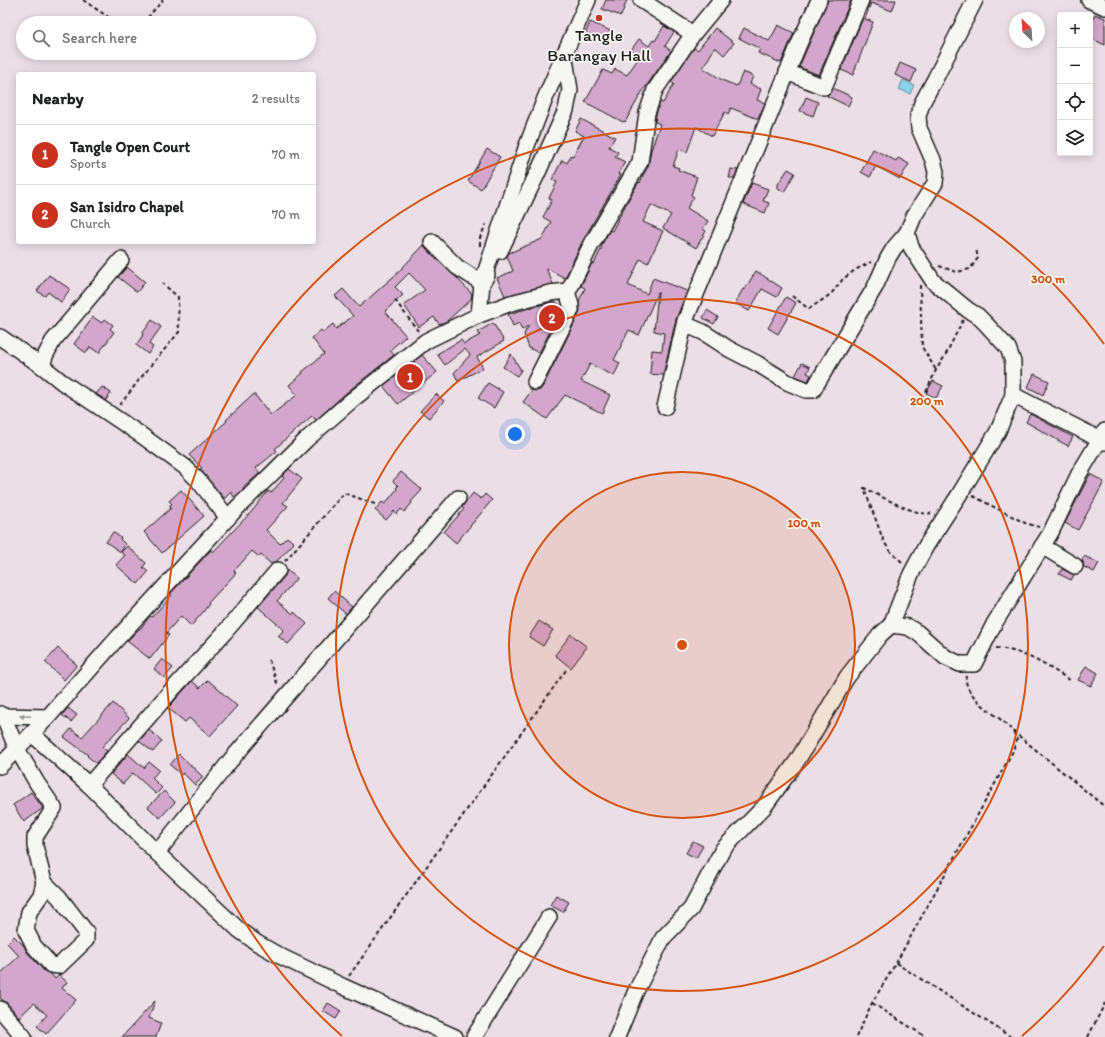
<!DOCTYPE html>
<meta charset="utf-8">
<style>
body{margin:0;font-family:Itim,sans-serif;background:#f2f2f2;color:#202124}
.controls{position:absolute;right:12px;top:12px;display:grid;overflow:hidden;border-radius:4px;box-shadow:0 2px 10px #0003}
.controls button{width:36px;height:36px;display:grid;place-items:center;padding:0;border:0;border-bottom:1px solid #e0e0e0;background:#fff;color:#202124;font:20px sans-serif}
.compass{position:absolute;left:1009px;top:12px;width:36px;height:36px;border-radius:50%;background:#fff;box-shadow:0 2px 10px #0003;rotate:335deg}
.you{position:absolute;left:515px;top:434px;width:14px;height:14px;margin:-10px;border:3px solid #fff;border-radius:50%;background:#1a73e8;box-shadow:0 0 0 6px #1a73e833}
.badge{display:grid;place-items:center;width:26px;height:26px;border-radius:50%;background:#c8321e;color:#fff;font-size:13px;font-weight:700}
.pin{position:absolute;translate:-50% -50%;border:2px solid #fff;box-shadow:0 1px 4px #0006}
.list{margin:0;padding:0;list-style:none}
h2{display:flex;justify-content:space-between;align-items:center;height:52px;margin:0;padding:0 16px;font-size:17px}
h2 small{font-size:13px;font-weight:400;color:#757577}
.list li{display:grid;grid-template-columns:26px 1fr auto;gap:12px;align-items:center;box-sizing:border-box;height:60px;padding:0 16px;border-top:1px solid #e0e0e0}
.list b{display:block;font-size:15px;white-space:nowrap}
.list p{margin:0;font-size:13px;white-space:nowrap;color:#757577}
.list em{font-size:13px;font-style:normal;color:#757577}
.icon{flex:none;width:22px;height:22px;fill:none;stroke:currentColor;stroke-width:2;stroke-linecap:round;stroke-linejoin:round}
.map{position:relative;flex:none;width:1105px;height:1037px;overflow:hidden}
.search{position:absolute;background:#fff;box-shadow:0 2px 10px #0003;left:16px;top:16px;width:300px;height:44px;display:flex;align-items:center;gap:10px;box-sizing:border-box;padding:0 14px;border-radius:22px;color:#757577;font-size:15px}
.panel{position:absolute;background:#fff;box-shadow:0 2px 10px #0003;left:16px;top:72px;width:300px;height:172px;border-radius:4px}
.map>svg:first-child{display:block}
</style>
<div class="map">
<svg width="1105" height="1037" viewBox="0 0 1105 1037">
<rect width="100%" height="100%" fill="#ecdee6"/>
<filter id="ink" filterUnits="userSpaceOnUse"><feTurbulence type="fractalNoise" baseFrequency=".025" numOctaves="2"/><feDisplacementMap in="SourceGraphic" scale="8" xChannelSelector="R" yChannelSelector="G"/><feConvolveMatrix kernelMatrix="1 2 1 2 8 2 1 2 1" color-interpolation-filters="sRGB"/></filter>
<g filter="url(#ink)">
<!-- water -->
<path fill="#8bd3ec" stroke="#5f8a99" d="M 903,80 L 914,85 L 910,94 L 899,89 Z"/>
<!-- building -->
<g fill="#d3a7cb" stroke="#1c1c1c">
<path d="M 606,0 L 627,0 L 621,16 L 602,9 Z"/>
<path d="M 828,0 L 851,0 L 819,75 L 799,67 Z"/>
<path d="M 870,0 L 896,0 L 892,11 L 871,3 L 865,19 L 873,22 L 853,75 L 841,70 L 869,4 Z"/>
<path d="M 1095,14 L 1105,18 L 1105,45 L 1090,38 L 1090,26 Z"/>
<path d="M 590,22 L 613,32 L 608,43 L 585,34 Z"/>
<path d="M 778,25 L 794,33 L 781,63 L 758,53 L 760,49 L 739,38 L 744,28 L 769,41 L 770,40 Z"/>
<path d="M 664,26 L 674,32 L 665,46 L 671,51 L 642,92 L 625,122 L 624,121 L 623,122 L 585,102 L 603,70 L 612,74 L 615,69 L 627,75 L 640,56 L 631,50 L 639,39 L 649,46 L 653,40 L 655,41 Z"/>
<path d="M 715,28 L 734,43 L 724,55 L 715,47 L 703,68 L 724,81 L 737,86 L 743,72 L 753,76 L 750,84 L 761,89 L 757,100 L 765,103 L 758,119 L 731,108 L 728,114 L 725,112 L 712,136 L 696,127 L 687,152 L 679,149 L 673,166 L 679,168 L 678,170 L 697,177 L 691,195 L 694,197 L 687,208 L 708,221 L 703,229 L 706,231 L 696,248 L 663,228 L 671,215 L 651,205 L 643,222 L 663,231 L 648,263 L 640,259 L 628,285 L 647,294 L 653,278 L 687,291 L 676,319 L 663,375 L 650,374 L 652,350 L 662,351 L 664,333 L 654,331 L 658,292 L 639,335 L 629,330 L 614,360 L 620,363 L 614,376 L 590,364 L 581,381 L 610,395 L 602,413 L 565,395 L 547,419 L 523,402 L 532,390 L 536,391 L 540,390 L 543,386 L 579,314 L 580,310 L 579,301 L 585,288 L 581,286 L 592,263 L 594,264 L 602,247 L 601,246 L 610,230 L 612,231 L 626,204 L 637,185 L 639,182 L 640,183 L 643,175 L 648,167 L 651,150 L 660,124 L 655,122 L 656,115 L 660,102 L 663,103 L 674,84 L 671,82 L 694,48 L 698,50 Z"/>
<path d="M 900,63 L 916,70 L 911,82 L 895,75 Z"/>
<path d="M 833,88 L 852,97 L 848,106 L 827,96 Z"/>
<path d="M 806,97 L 818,102 L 813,116 L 800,111 Z"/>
<path d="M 581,119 L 615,137 L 609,147 L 618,152 L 615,157 L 625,162 L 618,174 L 621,175 L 583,240 L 565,278 L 546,268 L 553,284 L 505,296 L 497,278 L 513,271 L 507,256 L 509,253 L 542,239 L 551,222 L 543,217 L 552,200 L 549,198 L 557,182 L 552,180 L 562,160 L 567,163 L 571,155 L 573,156 L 584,136 L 575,131 Z"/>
<path d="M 487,149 L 500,157 L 481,189 L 468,181 Z"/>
<path d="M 873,149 L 896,161 L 898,158 L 909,164 L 900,179 L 876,166 L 870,177 L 861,172 Z"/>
<path d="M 731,169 L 738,170 L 734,178 L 729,178 Z"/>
<path d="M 788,169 L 795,173 L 784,192 L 778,188 L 778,184 Z"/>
<path d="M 752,183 L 768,189 L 763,201 L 769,203 L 765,213 L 743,204 Z"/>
<path d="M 424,245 L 426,248 L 451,273 L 456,277 L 472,294 L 471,299 L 447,321 L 439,324 L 434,317 L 419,327 L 404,305 L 425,290 L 409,273 L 395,287 L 403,295 L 385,311 L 406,336 L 390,350 L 394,355 L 346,393 L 316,420 L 312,416 L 290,435 L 275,449 L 277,451 L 256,468 L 260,473 L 243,488 L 244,489 L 234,497 L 231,492 L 225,498 L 223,497 L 200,469 L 202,468 L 189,455 L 227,421 L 226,420 L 254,394 L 271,415 L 297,395 L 289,385 L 303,373 L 302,372 L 324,354 L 312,338 L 321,330 L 323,332 L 333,324 L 336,329 L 353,316 L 335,296 L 343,289 L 359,307 L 401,270 L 401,269 Z"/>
<path d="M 127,267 L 145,282 L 137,292 L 118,277 Z"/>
<path d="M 756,271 L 782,288 L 777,297 L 762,289 L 749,311 L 735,303 L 743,289 L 745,289 Z"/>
<path d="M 49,275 L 70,289 L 61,302 L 48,292 L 45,296 L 37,291 Z"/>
<path d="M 786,297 L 796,303 L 778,334 L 768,328 Z"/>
<path d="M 552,302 L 555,302 L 562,306 L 562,308 L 539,353 L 529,348 L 524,334 L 529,325 L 522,330 L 519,323 L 513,326 L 508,314 Z"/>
<path d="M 707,310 L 718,317 L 714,324 L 703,318 Z"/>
<path d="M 93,317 L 102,323 L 105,319 L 113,325 L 110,329 L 114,332 L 99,353 L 90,347 L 86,353 L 74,344 Z"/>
<path d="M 152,320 L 161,327 L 149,344 L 153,347 L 148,354 L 136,345 L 143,335 L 142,334 Z"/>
<path d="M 493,323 L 504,341 L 477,357 L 483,368 L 458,381 L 454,373 L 470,355 L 465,349 L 445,365 L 437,354 L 461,340 L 464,344 L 480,335 L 478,332 Z"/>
<path d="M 511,354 L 521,370 L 517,376 L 503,367 Z"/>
<path d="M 422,355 L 437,372 L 398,404 L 383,386 Z"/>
<path d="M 802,363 L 810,367 L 807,373 L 811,375 L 808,381 L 795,376 Z"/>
<path d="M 1034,374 L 1049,381 L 1043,395 L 1028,387 Z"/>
<path d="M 933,381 L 943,386 L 936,398 L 926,393 Z"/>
<path d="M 488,383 L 503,392 L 494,408 L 478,398 Z"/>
<path d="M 102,387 L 111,393 L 106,400 L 96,394 Z"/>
<path d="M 436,394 L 444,401 L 429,418 L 420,411 Z"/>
<path d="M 1030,414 L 1073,437 L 1068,446 L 1026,422 Z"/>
<path d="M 289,469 L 302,479 L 283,503 L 288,506 L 266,530 L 280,544 L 287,537 L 294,543 L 277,561 L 271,564 L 261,555 L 259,557 L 252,551 L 234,571 L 236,573 L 208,603 L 209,604 L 203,612 L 191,626 L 181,616 L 166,633 L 169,635 L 150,659 L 127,641 L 139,629 L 140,629 L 150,616 L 152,617 L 172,595 L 170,594 L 211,550 L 213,552 L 253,510 L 268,491 L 271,493 L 284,478 L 282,476 Z"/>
<path d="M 401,472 L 422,490 L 411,502 L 412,503 L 404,512 L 401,509 L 397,514 L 394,511 L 386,520 L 375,510 L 382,502 L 385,504 L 397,489 L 396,488 L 398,486 L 393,481 Z"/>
<path d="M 1090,474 L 1104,482 L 1078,530 L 1065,523 Z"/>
<path d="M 181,490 L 204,516 L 162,553 L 144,532 L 171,508 L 169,506 L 172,504 L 169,501 Z"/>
<path d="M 473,493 L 481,499 L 485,494 L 492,500 L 456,543 L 444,532 L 464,509 L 462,507 Z"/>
<path d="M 113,532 L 121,538 L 120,539 L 125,544 L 121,552 L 127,546 L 146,563 L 143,567 L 148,572 L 138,584 L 116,565 L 125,555 L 106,542 Z"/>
<path d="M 1084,556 L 1099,563 L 1094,572 L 1084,567 L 1083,562 L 1082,560 Z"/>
<path d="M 1062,569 L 1074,575 L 1071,580 L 1059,574 Z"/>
<path d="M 287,570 L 297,578 L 277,601 L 293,614 L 294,612 L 307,624 L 288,644 L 278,636 L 284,630 L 258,607 L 285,576 Z"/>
<path d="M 334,591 L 352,607 L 346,614 L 328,598 Z"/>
<path d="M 539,621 L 553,630 L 543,646 L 529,637 Z"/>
<path d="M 571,634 L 587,647 L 571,668 L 555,655 Z"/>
<path d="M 58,648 L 77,665 L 64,680 L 45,662 Z"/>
<path d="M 162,659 L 173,668 L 164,678 L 154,669 Z"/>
<path d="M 1086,666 L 1098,673 L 1091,686 L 1078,680 Z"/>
<path d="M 208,680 L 237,706 L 210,736 L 189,718 L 185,722 L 168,708 L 192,681 L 200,688 Z"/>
<path d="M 113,703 L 129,718 L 102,747 L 107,751 L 96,763 L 87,756 L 88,755 L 64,737 L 71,729 L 82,737 Z"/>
<path d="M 68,708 L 77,715 L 71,722 L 62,715 Z"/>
<path d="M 149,730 L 162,741 L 153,752 L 139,741 Z"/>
<path d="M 128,754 L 144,768 L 149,762 L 159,770 L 152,778 L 162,788 L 156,794 L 133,773 L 123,784 L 111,774 Z"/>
<path d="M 179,754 L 203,777 L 195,785 L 183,773 L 182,775 L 170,765 Z"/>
<path d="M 164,791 L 175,802 L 160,818 L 148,807 Z"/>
<path d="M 31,792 L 43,808 L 24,822 L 13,805 Z"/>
<path d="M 693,841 L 703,846 L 696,858 L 686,853 Z"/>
<path d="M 556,895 L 569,902 L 563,912 L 550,905 Z"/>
<path d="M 14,936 L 24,946 L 27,952 L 44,971 L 51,974 L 55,979 L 59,975 L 67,982 L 62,988 L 76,1000 L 46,1034 L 37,1026 L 47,1015 L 34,1003 L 19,1017 L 7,1003 L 0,998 L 0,974 L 19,956 L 7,943 Z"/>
<path d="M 155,1001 L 149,1018 L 161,1023 L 156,1037 L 122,1037 Z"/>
<path d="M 328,1003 L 341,1011 L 336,1019 L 323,1011 Z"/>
</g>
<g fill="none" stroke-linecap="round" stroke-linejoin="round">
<defs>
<g id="minor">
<path d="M 641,0 L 693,34"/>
<path d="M 1089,0 L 1105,7"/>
<path d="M 787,72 L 824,87 L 861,0"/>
<path d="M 432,242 L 457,267 L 482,283 L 526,148 L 546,96 L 588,0"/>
<path d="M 500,251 L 539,170 L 566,110 L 570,90 L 564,53"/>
<path d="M 121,260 L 53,341 L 45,356 L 42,366 L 62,382 L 141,435 L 185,467 L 198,480 L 228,518"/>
<path d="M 479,315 L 482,283 L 487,275"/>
<path d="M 685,321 L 687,324 L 689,326 L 703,332 L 729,349 L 758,364 L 787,382 L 806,390 L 813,390 L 875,287 L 888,258 L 894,248 L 907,233"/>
<path d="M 0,337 L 42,366"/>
<path d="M 535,382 L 571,310 L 571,305 L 567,291"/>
<path d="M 1013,395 L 1105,442"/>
<path d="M 665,407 L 685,321 L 799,44 L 819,0"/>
<path d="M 1042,546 L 1075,566"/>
<path d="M 891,625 L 908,627 L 918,633 L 945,657 L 960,664 L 974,664 L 994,624 L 1051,532 L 1079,474 L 1105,431"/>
<path d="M 0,714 L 3,716 L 48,717"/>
<path d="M 3,716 L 17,749 L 37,783 L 54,808 L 35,837 L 35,846 L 44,882"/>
<path d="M 32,734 L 89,785 L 157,853 L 239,930 L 257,943 L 280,956 L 342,986 L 455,1037"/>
<path d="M 0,766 L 48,717 L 114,642 L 236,509 L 307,439 L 352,400 L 426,341 L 479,315 L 511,303 L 550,293 L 567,291 L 570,288 L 591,245 L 640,162 L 647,113 L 655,90 L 693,34 L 721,0"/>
<path d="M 89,785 L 171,691 L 224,633 L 278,570"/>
<path d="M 157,853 L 230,761 L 458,498"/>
<path d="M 44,882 L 59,897 L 86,932 L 86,940 L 59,966 L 51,965 L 34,946 L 26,930 L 29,912 L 41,895 Z"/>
<path d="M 0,1009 L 24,1037"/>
<path d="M 474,1037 L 549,917"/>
<path d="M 617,1037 L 635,993 L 663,938 L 691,909 L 723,849 L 764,807 L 797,761 L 847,677 L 880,635 L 891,625 L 911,574 L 926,546 L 959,495 L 998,431 L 1013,395 L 1013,362 L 1008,348 L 986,324 L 978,316 L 968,310 L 933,281 L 911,247 L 907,233 L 914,216 L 935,183 L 936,172 L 933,160 L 919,128 L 918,116 L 922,103 L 935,79 L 975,0"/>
</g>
</defs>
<!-- minor casing -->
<use href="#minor" stroke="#1c1c1c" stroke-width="18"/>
<!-- path -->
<g stroke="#1c1c1c" stroke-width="2" stroke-dasharray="4 3" stroke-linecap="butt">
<path d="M 83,0 L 117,23"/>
<path d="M 143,23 L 163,0"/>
<path d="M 480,246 L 480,238 L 486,224"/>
<path d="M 939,266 L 957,272 L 970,269 L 978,258 L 976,249"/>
<path d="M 920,285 L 922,347 L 936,370"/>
<path d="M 792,296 L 809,309 L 831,294 L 843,279 L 855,270 L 871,262"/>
<path d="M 395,300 L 418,331"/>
<path d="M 926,392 L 936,370 L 945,356 L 963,320"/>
<path d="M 120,405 L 139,380 L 179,332 L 178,297 L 162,283"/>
<path d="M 973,496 L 1025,523 L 1039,527"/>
<path d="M 285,561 L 344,493 L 375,504"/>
<path d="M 902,562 L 891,552 L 884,542 L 864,488 C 877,494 919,518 931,513"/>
<path d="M 996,648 C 1023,650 1047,666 1070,680"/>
<path d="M 269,660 L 278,686"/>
<path d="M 1013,731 L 1105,807"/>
<path d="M 896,963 L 1011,1037"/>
<path d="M 349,976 L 566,670"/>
<path d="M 872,1003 L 926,1037"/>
<path d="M 856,1037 L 872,1003 L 896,963 L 1013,751 L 1017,739 C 1015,736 1013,731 1010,728 C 997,714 963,697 966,676"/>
<path d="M 1088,1037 L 1105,1003"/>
</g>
<!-- minor -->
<use href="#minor" stroke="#f6f6f2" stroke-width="15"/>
</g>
<!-- one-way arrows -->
<defs><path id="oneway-solid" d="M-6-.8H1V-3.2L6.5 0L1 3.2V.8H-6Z"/></defs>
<use fill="#949492" href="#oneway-solid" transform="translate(25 716) rotate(-178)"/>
</g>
<!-- distance rings -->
<circle cx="682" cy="645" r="173" fill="#d4530e" fill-opacity=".12"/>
<g fill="none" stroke="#d4530e" stroke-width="2">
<circle cx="682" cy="645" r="173"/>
<circle cx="682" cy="645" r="346"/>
<path d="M1104 946A518 518 0 0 1 1022 1036M342 1036A518 518 0 1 1 1104 344"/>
</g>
<!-- markers -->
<circle fill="#c8321e" stroke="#f6f6f2" stroke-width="1.5" cx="599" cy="18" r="4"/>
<g text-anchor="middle" stroke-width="3.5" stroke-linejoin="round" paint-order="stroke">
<!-- poi labels -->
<g font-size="17" fill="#1c1c1c" stroke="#f6f6f2">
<text x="599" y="41">Tangle<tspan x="599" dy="20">Barangay Hall</tspan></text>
</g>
</g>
<circle cx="682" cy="645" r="6" fill="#d4530e" stroke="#f6f6f2" stroke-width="2"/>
<g font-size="12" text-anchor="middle" font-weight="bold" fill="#d4530e" stroke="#f6f6f2" stroke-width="3.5" stroke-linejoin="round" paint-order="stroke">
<text x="1048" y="283">300 m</text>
<text x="927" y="405">200 m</text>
<text x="804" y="527">100 m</text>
</g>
</svg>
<div class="controls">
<button>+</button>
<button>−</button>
<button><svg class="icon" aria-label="locate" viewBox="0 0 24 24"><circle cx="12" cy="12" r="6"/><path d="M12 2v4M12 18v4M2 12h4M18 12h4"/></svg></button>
<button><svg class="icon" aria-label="layers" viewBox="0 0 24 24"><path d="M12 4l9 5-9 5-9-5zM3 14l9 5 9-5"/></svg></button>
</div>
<svg class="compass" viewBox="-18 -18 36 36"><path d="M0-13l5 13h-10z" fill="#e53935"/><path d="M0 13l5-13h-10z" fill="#757577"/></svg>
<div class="you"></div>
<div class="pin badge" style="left:410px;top:377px">1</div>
<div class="pin badge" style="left:552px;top:318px">2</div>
<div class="search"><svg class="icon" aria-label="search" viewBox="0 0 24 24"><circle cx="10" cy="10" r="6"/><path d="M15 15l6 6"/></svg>Search here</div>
<section class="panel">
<h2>Nearby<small>2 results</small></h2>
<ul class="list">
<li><span class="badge">1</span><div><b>Tangle Open Court</b><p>Sports</p></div><em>70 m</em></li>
<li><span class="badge">2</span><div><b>San Isidro Chapel</b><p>Church</p></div><em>70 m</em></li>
</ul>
</section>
</div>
